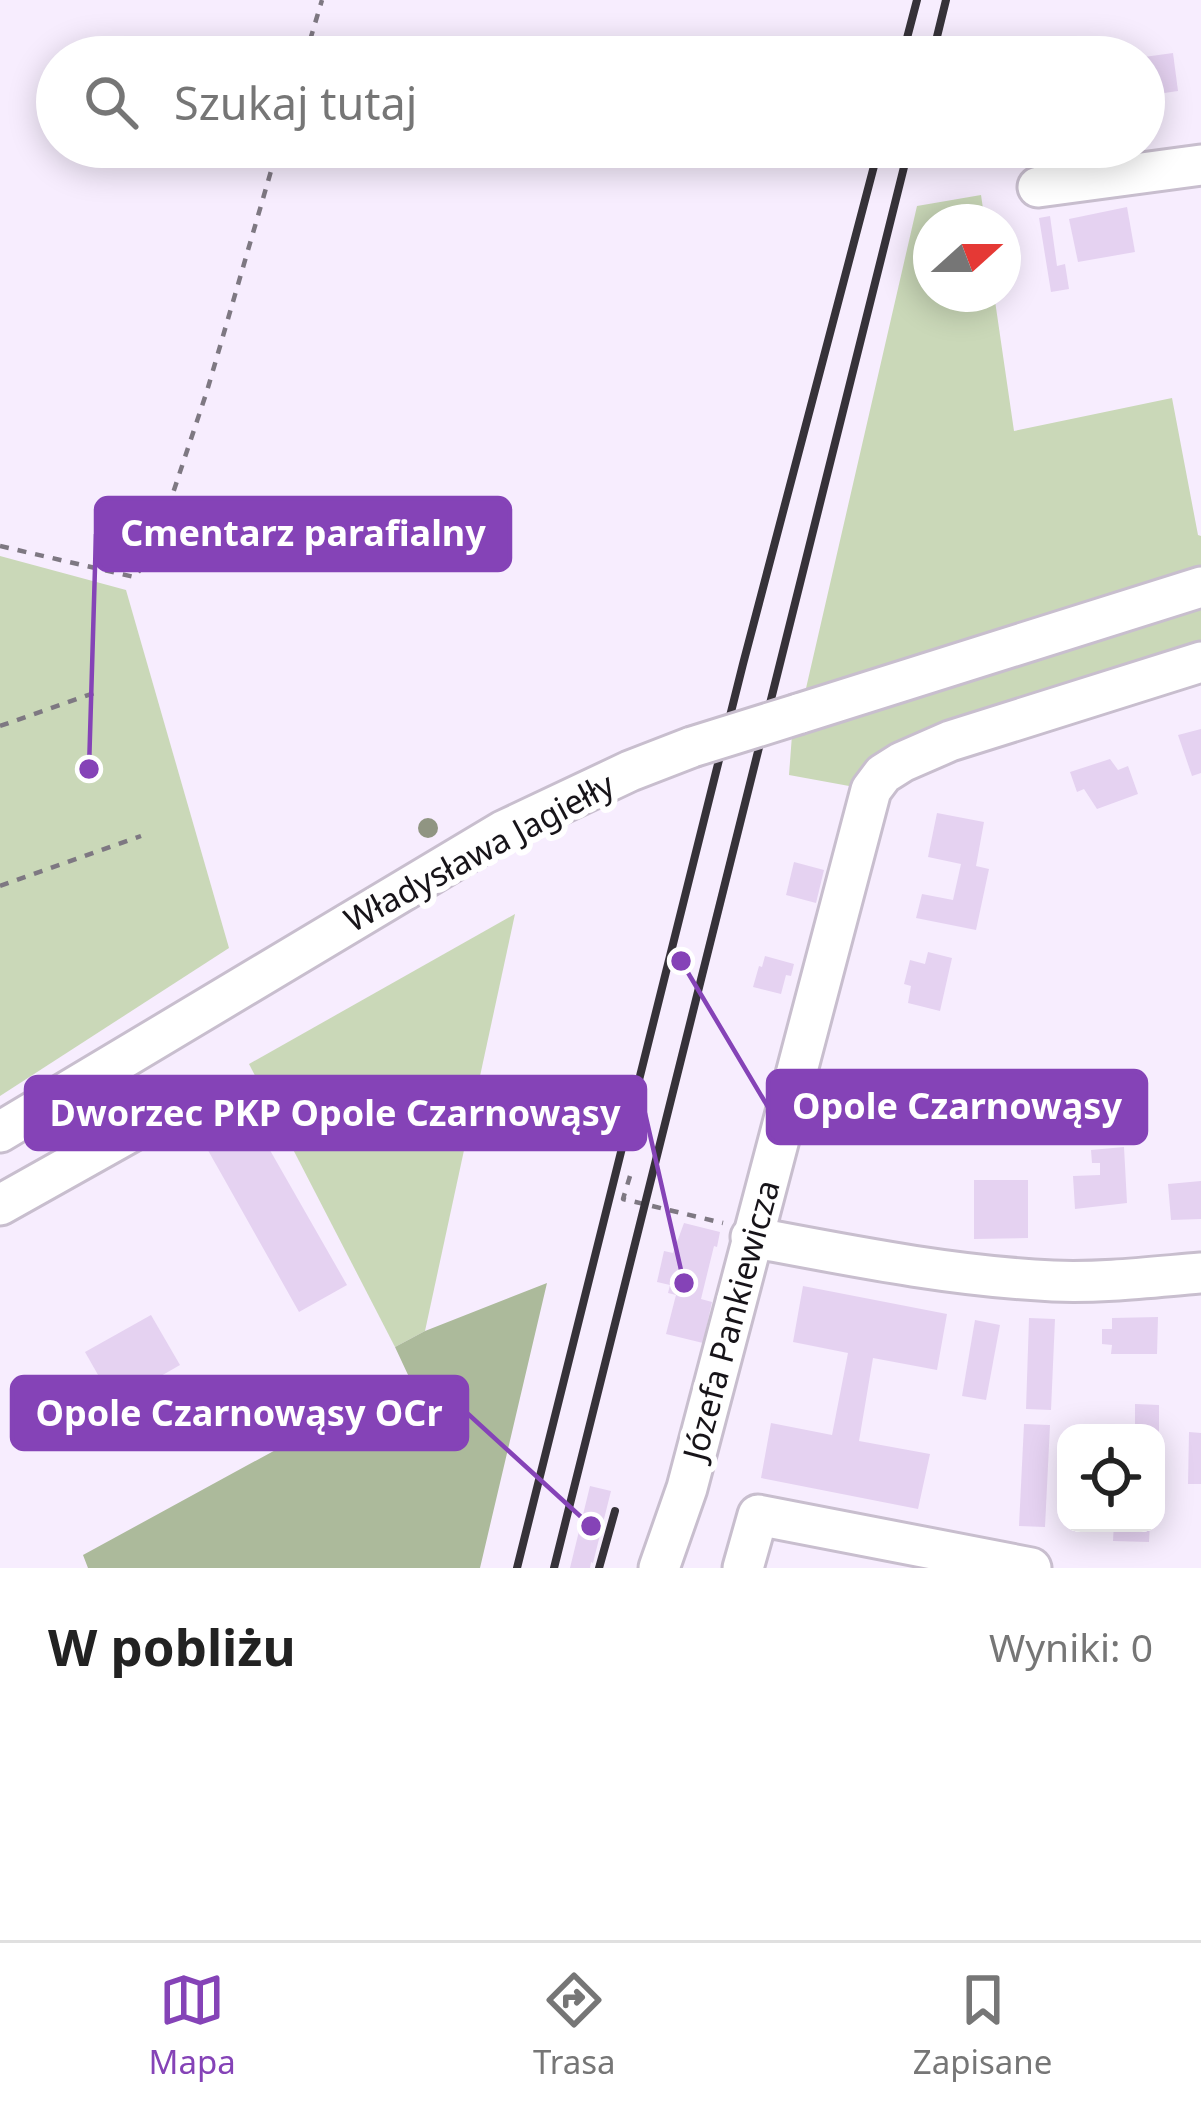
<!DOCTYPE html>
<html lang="pl">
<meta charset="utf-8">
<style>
body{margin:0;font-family:"Noto Sans",sans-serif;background:#f2f2f2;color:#222}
.controls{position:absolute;right:36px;bottom:36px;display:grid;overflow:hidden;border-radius:24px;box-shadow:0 6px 30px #0003}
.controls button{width:108px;height:108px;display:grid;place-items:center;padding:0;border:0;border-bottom:3px solid #e0e0e0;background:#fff;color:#222;font:60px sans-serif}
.compass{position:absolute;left:913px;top:204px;width:108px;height:108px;border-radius:50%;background:#fff;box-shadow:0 6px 30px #0003;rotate:69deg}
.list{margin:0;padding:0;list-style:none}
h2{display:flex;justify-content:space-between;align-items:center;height:156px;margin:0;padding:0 48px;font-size:51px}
h2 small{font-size:39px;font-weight:400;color:#767676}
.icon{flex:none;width:66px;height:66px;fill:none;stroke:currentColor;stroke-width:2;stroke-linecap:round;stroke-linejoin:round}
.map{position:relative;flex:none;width:1201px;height:1568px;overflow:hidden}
.search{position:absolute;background:#fff;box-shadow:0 6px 30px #0003;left:36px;right:36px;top:36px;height:132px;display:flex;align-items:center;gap:30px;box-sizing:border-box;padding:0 42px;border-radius:66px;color:#767676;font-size:45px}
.sheet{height:372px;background:#fff}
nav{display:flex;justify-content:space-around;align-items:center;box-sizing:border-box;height:168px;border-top:3px solid #e0e0e0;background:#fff;font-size:33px;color:#767676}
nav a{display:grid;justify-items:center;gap:6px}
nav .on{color:#8543b7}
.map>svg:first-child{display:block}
</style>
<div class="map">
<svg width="1201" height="1568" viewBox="0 0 1201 1568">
<rect width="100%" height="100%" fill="#f7edfe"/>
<!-- green -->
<g fill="#cad8b8">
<path d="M 981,195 L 985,222 L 931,222 L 931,294 L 994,294 L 1014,431 L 1172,398 L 1198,535 L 1201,536 L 1201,662 L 871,790 L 789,775 L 792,735 L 804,697 L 917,206 Z"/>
<path d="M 0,556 L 126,590 L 229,948 L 0,1096 Z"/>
<path d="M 515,914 L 425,1331 L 395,1347 L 249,1064 Z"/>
</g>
<!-- forest -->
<path fill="#acba9b" d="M 547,1283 L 480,1568 L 88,1568 L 83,1555 L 409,1377 L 395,1347 L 425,1331 Z"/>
<!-- building -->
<g fill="#e5d2f1">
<path d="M 1173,53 L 1178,91 L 1144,96 L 1144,57 Z"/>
<path d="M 1127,207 L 1135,252 L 1078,262 L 1069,219 Z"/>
<path d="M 1050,216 L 1057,266 L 1065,264 L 1069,289 L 1051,292 L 1039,218 Z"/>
<path d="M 1201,729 L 1201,773 L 1192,776 L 1178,735 Z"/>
<path d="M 1110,759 L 1118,770 L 1128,766 L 1138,794 L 1097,809 L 1084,789 L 1077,792 L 1070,772 Z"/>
<path d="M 937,813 L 984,822 L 976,866 L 989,869 L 976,930 L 916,918 L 922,894 L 953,900 L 961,864 L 928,857 Z"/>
<path d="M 794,862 L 824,870 L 816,903 L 786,895 Z"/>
<path d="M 928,952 L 952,958 L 940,1011 L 908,1003 L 911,986 L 904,984 L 910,960 L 925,964 Z"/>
<path d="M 765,956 L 794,964 L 791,976 L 786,975 L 781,994 L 753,987 L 759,966 L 762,967 Z"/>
<path d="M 243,1103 L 347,1285 L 299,1312 L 196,1129 Z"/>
<path d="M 1124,1147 L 1127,1203 L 1075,1209 L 1073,1176 L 1100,1175 L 1100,1163 L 1092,1163 L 1091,1150 Z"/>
<path d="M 974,1180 L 1028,1180 L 1028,1238 L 974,1239 Z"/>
<path d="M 1201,1181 L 1201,1219 L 1171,1220 L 1168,1184 Z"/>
<path d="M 684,1223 L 720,1232 L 717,1247 L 714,1246 L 701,1299 L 712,1302 L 703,1343 L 666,1334 L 676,1295 L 668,1293 L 670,1285 L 657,1282 L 664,1251 L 673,1253 Z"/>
<path d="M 803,1286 L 947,1314 L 937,1370 L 873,1358 L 859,1441 L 930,1454 L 918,1509 L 761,1478 L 771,1423 L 832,1435 L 848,1353 L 793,1342 Z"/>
<path d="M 151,1315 L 180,1365 L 114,1403 L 85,1352 Z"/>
<path d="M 1158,1317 L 1157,1354 L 1111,1354 L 1112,1345 L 1102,1344 L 1102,1329 L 1112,1329 L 1112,1318 Z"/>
<path d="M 1029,1318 L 1055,1319 L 1051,1410 L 1026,1409 Z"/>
<path d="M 975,1320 L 1000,1325 L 986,1400 L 962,1396 Z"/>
<path d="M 1135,1404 L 1159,1405 L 1159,1433 L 1135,1433 Z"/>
<path d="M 1024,1424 L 1050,1425 L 1045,1527 L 1019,1526 Z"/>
<path d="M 1189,1432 L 1201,1433 L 1201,1484 L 1188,1484 Z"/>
<path d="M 590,1486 L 611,1491 L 593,1563 L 591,1562 L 590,1568 L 570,1568 Z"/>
<path d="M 1114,1523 L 1150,1523 L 1149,1542 L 1113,1541 Z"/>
</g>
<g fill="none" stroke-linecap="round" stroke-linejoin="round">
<defs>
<g id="minor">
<path d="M 1038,187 L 1201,165"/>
<path d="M 798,714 L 1201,587"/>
<path d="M 0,1132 L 503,831 L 630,771 L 692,747"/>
<path d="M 0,1205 L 182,1103"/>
<path d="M 751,1237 C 852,1256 951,1276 1053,1281 C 1103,1283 1152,1277 1201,1273"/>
<path d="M 659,1568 L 687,1488 L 871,790 L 883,774 L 902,762 L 950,741 L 1201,662"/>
<path d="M 743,1568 L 758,1515 L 1031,1568"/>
</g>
</defs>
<!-- minor casing -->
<use href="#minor" stroke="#c8bece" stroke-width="45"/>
<!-- path -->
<g stroke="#7e7882" stroke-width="4.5" stroke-dasharray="9 9" stroke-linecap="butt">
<path d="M 305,57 L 322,0"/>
<path d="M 0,546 L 134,577 L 152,556 L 207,391 L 278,147"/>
<path d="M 0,726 L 97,692"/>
<path d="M 0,886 L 141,836"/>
<path d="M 630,1176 L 623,1199 L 723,1223"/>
</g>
<!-- minor -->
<use href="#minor" stroke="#fff" stroke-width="39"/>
<!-- rail -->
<g stroke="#363239" stroke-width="8">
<path d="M 902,57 L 917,0"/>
<path d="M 932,57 L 946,0"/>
<path d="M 517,1568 L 743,664 L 879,147"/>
<path d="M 554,1568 L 909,147"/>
<path d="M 599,1568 L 615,1511"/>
</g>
<defs>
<path id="minor-bridge" d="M 692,747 L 798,714"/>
</defs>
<!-- minor-bridge casing -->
<use href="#minor-bridge" stroke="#c8bece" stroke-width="45" stroke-linecap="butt"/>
<!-- minor-bridge -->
<use href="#minor-bridge" stroke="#fff" stroke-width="39"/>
</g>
<!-- trees -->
<circle fill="#909582" cx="428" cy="828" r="10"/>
<g text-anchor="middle" stroke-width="12" stroke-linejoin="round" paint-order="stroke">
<!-- street labels -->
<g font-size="33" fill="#171419" stroke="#fff">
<text transform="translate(479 852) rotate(-28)" y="12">Władysława Jagiełły</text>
<text transform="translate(731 1320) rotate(-75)" y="12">Józefa Pankiewicza</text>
</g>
</g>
<!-- callouts -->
<path fill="none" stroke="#8543b7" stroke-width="4.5" d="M89 769L96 534M681 961L768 1107M684 1283L645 1113M591 1526L467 1413"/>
<g fill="#8543b7" stroke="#fff" stroke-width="4.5">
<circle cx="89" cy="769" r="12"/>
<circle cx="681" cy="961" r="12"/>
<circle cx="684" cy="1283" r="12"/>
<circle cx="591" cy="1526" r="12"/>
</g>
<g fill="#8543b7" stroke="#8543b7" stroke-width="4.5">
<rect x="96" y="498" width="414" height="72" rx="12"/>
<rect x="768" y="1071" width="378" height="72" rx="12"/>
<rect x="26" y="1077" width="619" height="72" rx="12"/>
<rect x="12" y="1377" width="455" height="72" rx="12"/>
</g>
<g font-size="36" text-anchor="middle" font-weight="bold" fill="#fff">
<text x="303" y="546">Cmentarz parafialny</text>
<text x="957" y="1119">Opole Czarnowąsy</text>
<text x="335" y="1126">Dworzec PKP Opole Czarnowąsy</text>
<text x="239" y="1426">Opole Czarnowąsy OCr</text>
</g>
</svg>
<div class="controls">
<button><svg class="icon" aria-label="locate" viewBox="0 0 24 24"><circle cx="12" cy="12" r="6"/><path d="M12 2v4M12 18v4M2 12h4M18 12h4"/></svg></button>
</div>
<svg class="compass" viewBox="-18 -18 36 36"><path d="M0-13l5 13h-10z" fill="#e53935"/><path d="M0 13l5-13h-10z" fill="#767676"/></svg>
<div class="search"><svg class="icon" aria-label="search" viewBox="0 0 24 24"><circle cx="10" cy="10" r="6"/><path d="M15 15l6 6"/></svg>Szukaj tutaj</div>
</div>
<section class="sheet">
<h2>W pobliżu<small>Wyniki: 0</small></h2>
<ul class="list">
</ul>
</section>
<nav>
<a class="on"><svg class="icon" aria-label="map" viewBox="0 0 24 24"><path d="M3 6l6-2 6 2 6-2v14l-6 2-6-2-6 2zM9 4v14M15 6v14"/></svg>Mapa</a>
<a><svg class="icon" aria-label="directions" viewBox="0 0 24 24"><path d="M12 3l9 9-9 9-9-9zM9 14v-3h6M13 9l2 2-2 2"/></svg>Trasa</a>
<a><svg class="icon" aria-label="saved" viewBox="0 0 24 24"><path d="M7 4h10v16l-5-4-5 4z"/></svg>Zapisane</a>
</nav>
